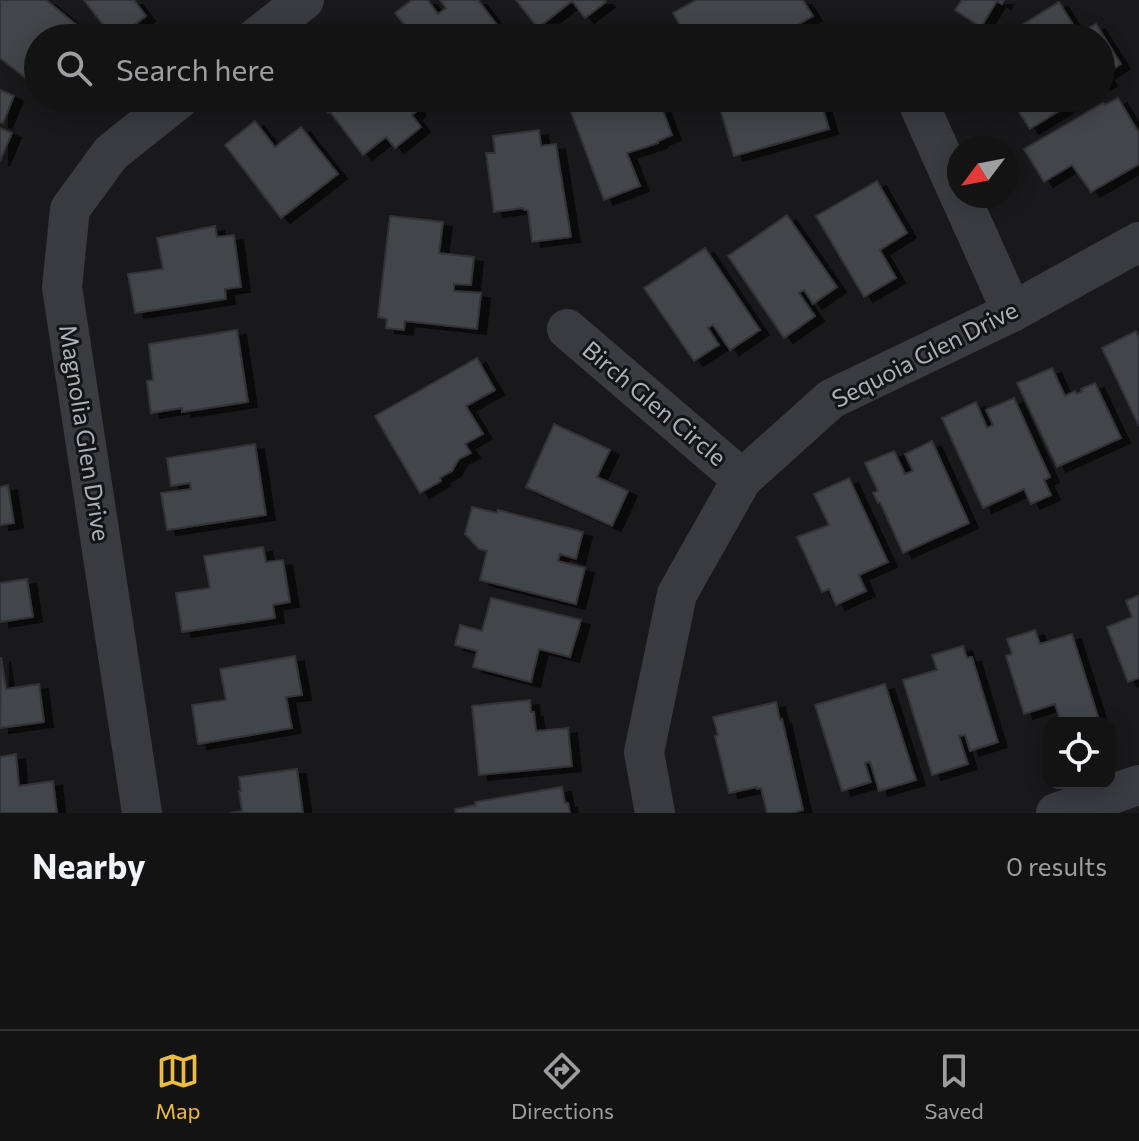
<!DOCTYPE html>
<style>
body{margin:0;font-family:Commissioner,sans-serif;background:#202022;color:#f1f3f6}
.controls{position:absolute;right:24px;bottom:24px;display:grid;overflow:hidden;border-radius:16px;box-shadow:0 4px 20px #0003}
.controls button{width:72px;height:72px;display:grid;place-items:center;padding:0;border:0;border-bottom:2px solid #323234;background:#131314;color:#f1f3f6;font:40px sans-serif}
.compass{position:absolute;left:947px;top:136px;width:72px;height:72px;border-radius:50%;background:#131314;box-shadow:0 4px 20px #0003;rotate:238deg}
.list{margin:0;padding:0;list-style:none}
h2{display:flex;justify-content:space-between;align-items:center;height:104px;margin:0;padding:0 32px;font-size:34px}
h2 small{font-size:26px;font-weight:400;color:#9d9ea0}
.icon{flex:none;width:44px;height:44px;fill:none;stroke:currentColor;stroke-width:2;stroke-linecap:round;stroke-linejoin:round}
.map{position:relative;flex:none;width:1139px;height:813px;overflow:hidden}
.search{position:absolute;background:#131314;box-shadow:0 4px 20px #0003;left:24px;right:24px;top:24px;height:88px;display:flex;align-items:center;gap:20px;box-sizing:border-box;padding:0 28px;border-radius:44px;color:#9d9ea0;font-size:30px}
.sheet{height:216px;background:#131314}
nav{display:flex;justify-content:space-around;align-items:center;box-sizing:border-box;height:112px;border-top:2px solid #323234;background:#131314;font-size:22px;color:#9d9ea0}
nav a{display:grid;justify-items:center;gap:4px}
nav .on{color:#ecbb41}
.map>svg:first-child{display:block}
</style>
<div class="map">
<svg width="1139" height="813" viewBox="0 0 1139 813">
<defs>
<filter id="shadow"><feDropShadow dx="9" dy="5" stdDeviation="0" flood-color="#0009"/></filter>
</defs>
<rect width="100%" height="100%" fill="#19191b"/>
<!-- building -->
<g fill="#434448" stroke="#333337" stroke-width="2" filter="url(#shadow)">
<path d="M 0,0 L 46,0 L 78,26 L 69,38 L 38,38 L 38,88 L 0,58 Z"/>
<path d="M 84,0 L 134,0 L 146,16 L 117,38 L 113,38 Z"/>
<path d="M 412,0 L 428,0 L 438,14 L 446,8 L 440,0 L 478,0 L 507,38 L 415,38 L 395,13 Z"/>
<path d="M 516,0 L 604,0 L 606,2 L 585,18 L 572,1 L 538,28 Z"/>
<path d="M 696,0 L 803,0 L 813,16 L 775,38 L 687,38 L 673,13 Z"/>
<path d="M 962,0 L 1004,0 L 1002,4 L 997,1 L 981,27 L 955,10 Z"/>
<path d="M 1059,2 L 1079,34 L 1096,24 L 1121,64 L 1104,75 L 1108,81 L 1101,85 L 1101,38 L 1001,38 Z"/>
<path d="M 0,90 L 14,96 L 3,123 L 0,122 Z"/>
<path d="M 316,98 L 408,98 L 417,111 L 412,115 L 421,127 L 395,148 L 386,137 L 363,155 L 330,112 L 328,113 Z"/>
<path d="M 609,98 L 658,98 L 672,135 L 658,141 L 658,143 L 627,153 L 640,186 L 604,200 L 571,112 Z"/>
<path d="M 717,98 L 791,98 L 792,101 L 803,98 L 820,98 L 829,129 L 734,156 Z"/>
<path d="M 1010,98 L 1080,98 L 1030,129 Z"/>
<path d="M 1118,98 L 1139,133 L 1139,164 L 1091,192 L 1072,165 L 1044,182 L 1024,149 L 1103,103 L 1105,105 Z"/>
<path d="M 255,121 L 275,147 L 301,127 L 338,174 L 281,218 L 225,145 Z"/>
<path d="M 0,128 L 12,133 L 0,161 Z"/>
<path d="M 539,130 L 541,146 L 556,144 L 571,237 L 532,242 L 528,210 L 524,210 L 523,208 L 494,212 L 486,153 L 495,153 L 493,136 Z"/>
<path d="M 877,181 L 907,233 L 880,250 L 896,278 L 864,297 L 816,216 Z"/>
<path d="M 787,215 L 837,287 L 813,304 L 804,290 L 799,293 L 815,316 L 784,338 L 728,256 Z"/>
<path d="M 390,216 L 443,222 L 439,253 L 474,257 L 471,285 L 454,284 L 454,291 L 481,293 L 477,329 L 405,321 L 404,330 L 386,328 L 387,319 L 378,317 Z"/>
<path d="M 215,226 L 217,237 L 234,235 L 241,287 L 225,289 L 226,299 L 135,313 L 128,274 L 163,269 L 157,238 Z"/>
<path d="M 705,248 L 760,330 L 730,350 L 713,325 L 708,328 L 719,345 L 694,361 L 644,288 Z"/>
<path d="M 237,330 L 248,402 L 182,412 L 182,408 L 151,413 L 147,381 L 153,380 L 149,344 Z"/>
<path d="M 1136,331 L 1139,338 L 1139,426 L 1102,348 Z"/>
<path d="M 477,358 L 495,390 L 466,406 L 483,434 L 465,444 L 471,453 L 459,459 L 452,471 L 440,478 L 441,481 L 420,493 L 375,416 Z"/>
<path d="M 1052,368 L 1065,396 L 1075,391 L 1077,394 L 1082,391 L 1081,389 L 1095,383 L 1121,438 L 1057,467 L 1017,383 Z"/>
<path d="M 1014,398 L 1050,477 L 1044,480 L 1051,495 L 1031,504 L 1024,489 L 983,508 L 942,418 L 976,402 L 987,428 L 993,425 L 986,410 Z"/>
<path d="M 554,424 L 610,450 L 597,477 L 628,491 L 612,526 L 526,487 Z"/>
<path d="M 932,441 L 969,523 L 903,553 L 880,502 L 878,503 L 873,493 L 878,491 L 865,463 L 894,451 L 905,474 L 913,471 L 905,454 Z"/>
<path d="M 255,444 L 266,515 L 167,530 L 161,493 L 191,489 L 190,483 L 171,486 L 167,458 Z"/>
<path d="M 849,478 L 888,562 L 859,575 L 866,591 L 836,605 L 829,589 L 822,592 L 797,537 L 829,525 L 814,494 Z"/>
<path d="M 8,485 L 14,523 L 0,525 L 0,487 Z"/>
<path d="M 472,507 L 497,513 L 498,510 L 583,532 L 576,559 L 560,554 L 558,561 L 585,568 L 576,604 L 480,580 L 487,551 L 479,549 L 465,534 Z"/>
<path d="M 263,547 L 266,562 L 283,560 L 290,602 L 273,605 L 275,618 L 182,632 L 176,593 L 210,588 L 204,556 Z"/>
<path d="M 27,579 L 33,617 L 0,622 L 0,583 Z"/>
<path d="M 1139,595 L 1139,678 L 1128,682 L 1107,627 L 1132,617 L 1126,601 Z"/>
<path d="M 491,598 L 581,620 L 570,657 L 539,649 L 531,682 L 473,667 L 477,651 L 455,645 L 460,625 L 482,631 Z"/>
<path d="M 1035,630 L 1040,644 L 1072,634 L 1100,723 L 1061,723 L 1055,704 L 1024,714 L 1006,656 L 1012,654 L 1007,639 Z"/>
<path d="M 963,646 L 967,658 L 972,657 L 998,742 L 970,751 L 965,735 L 959,736 L 968,764 L 932,775 L 903,680 L 937,670 L 932,655 Z"/>
<path d="M 295,656 L 302,695 L 286,697 L 292,728 L 198,744 L 192,705 L 226,700 L 220,669 Z"/>
<path d="M 1,657 L 6,689 L 39,684 L 44,722 L 0,728 Z"/>
<path d="M 885,684 L 916,780 L 879,791 L 870,762 L 865,763 L 871,782 L 842,791 L 815,705 Z"/>
<path d="M 530,700 L 531,712 L 534,712 L 536,731 L 568,728 L 572,766 L 479,775 L 472,706 Z"/>
<path d="M 776,702 L 780,720 L 782,719 L 803,810 L 792,813 L 767,813 L 761,788 L 757,789 L 757,787 L 729,793 L 715,736 L 718,735 L 713,717 Z"/>
<path d="M 16,754 L 19,786 L 53,781 L 57,813 L 0,813 L 0,757 Z"/>
<path d="M 297,769 L 303,813 L 230,813 L 242,811 L 239,791 L 241,791 L 239,777 Z"/>
<path d="M 562,787 L 565,803 L 568,803 L 570,813 L 456,813 L 455,809 L 476,805 L 475,802 Z"/>
</g>
<g fill="none" stroke-linecap="round" stroke-linejoin="round">
<!-- street -->
<g stroke="#3a3b40" stroke-width="40">
<path d="M 256,38 L 304,0"/>
<path d="M 916,98 L 959,194"/>
<path d="M 960,196 L 1012,312"/>
<path d="M 567,329 L 742,479"/>
<path d="M 142,813 L 62,287 L 70,209 L 111,153 L 180,98"/>
<path d="M 655,813 L 644,752 L 677,594 L 742,479 L 831,399 L 1012,312 L 1139,242"/>
<path d="M 1056,813 L 1139,785"/>
</g>
</g>
<g text-anchor="middle" stroke-width="6" stroke-linejoin="round" paint-order="stroke">
<!-- street labels -->
<g font-size="24" fill="#acb0ba" stroke="#141416">
<text transform="translate(925 355) rotate(-27)" y="8">Sequoia Glen Drive</text>
<text transform="translate(654 404) rotate(40)" y="8">Birch Glen Circle</text>
<text transform="translate(84 433) rotate(81)" y="8">Magnolia Glen Drive</text>
</g>
</g>
</svg>
<div class="controls">
<button><svg class="icon" aria-label="locate" viewBox="0 0 24 24"><circle cx="12" cy="12" r="6"/><path d="M12 2v4M12 18v4M2 12h4M18 12h4"/></svg></button>
</div>
<svg class="compass" viewBox="-18 -18 36 36"><path d="M0-13l5 13h-10z" fill="#e53935"/><path d="M0 13l5-13h-10z" fill="#9d9ea0"/></svg>
<div class="search"><svg class="icon" aria-label="search" viewBox="0 0 24 24"><circle cx="10" cy="10" r="6"/><path d="M15 15l6 6"/></svg>Search here</div>
</div>
<section class="sheet">
<h2>Nearby<small>0 results</small></h2>
<ul class="list">
</ul>
</section>
<nav>
<a class="on"><svg class="icon" aria-label="map" viewBox="0 0 24 24"><path d="M3 6l6-2 6 2 6-2v14l-6 2-6-2-6 2zM9 4v14M15 6v14"/></svg>Map</a>
<a><svg class="icon" aria-label="directions" viewBox="0 0 24 24"><path d="M12 3l9 9-9 9-9-9zM9 14v-3h6M13 9l2 2-2 2"/></svg>Directions</a>
<a><svg class="icon" aria-label="saved" viewBox="0 0 24 24"><path d="M7 4h10v16l-5-4-5 4z"/></svg>Saved</a>
</nav>
